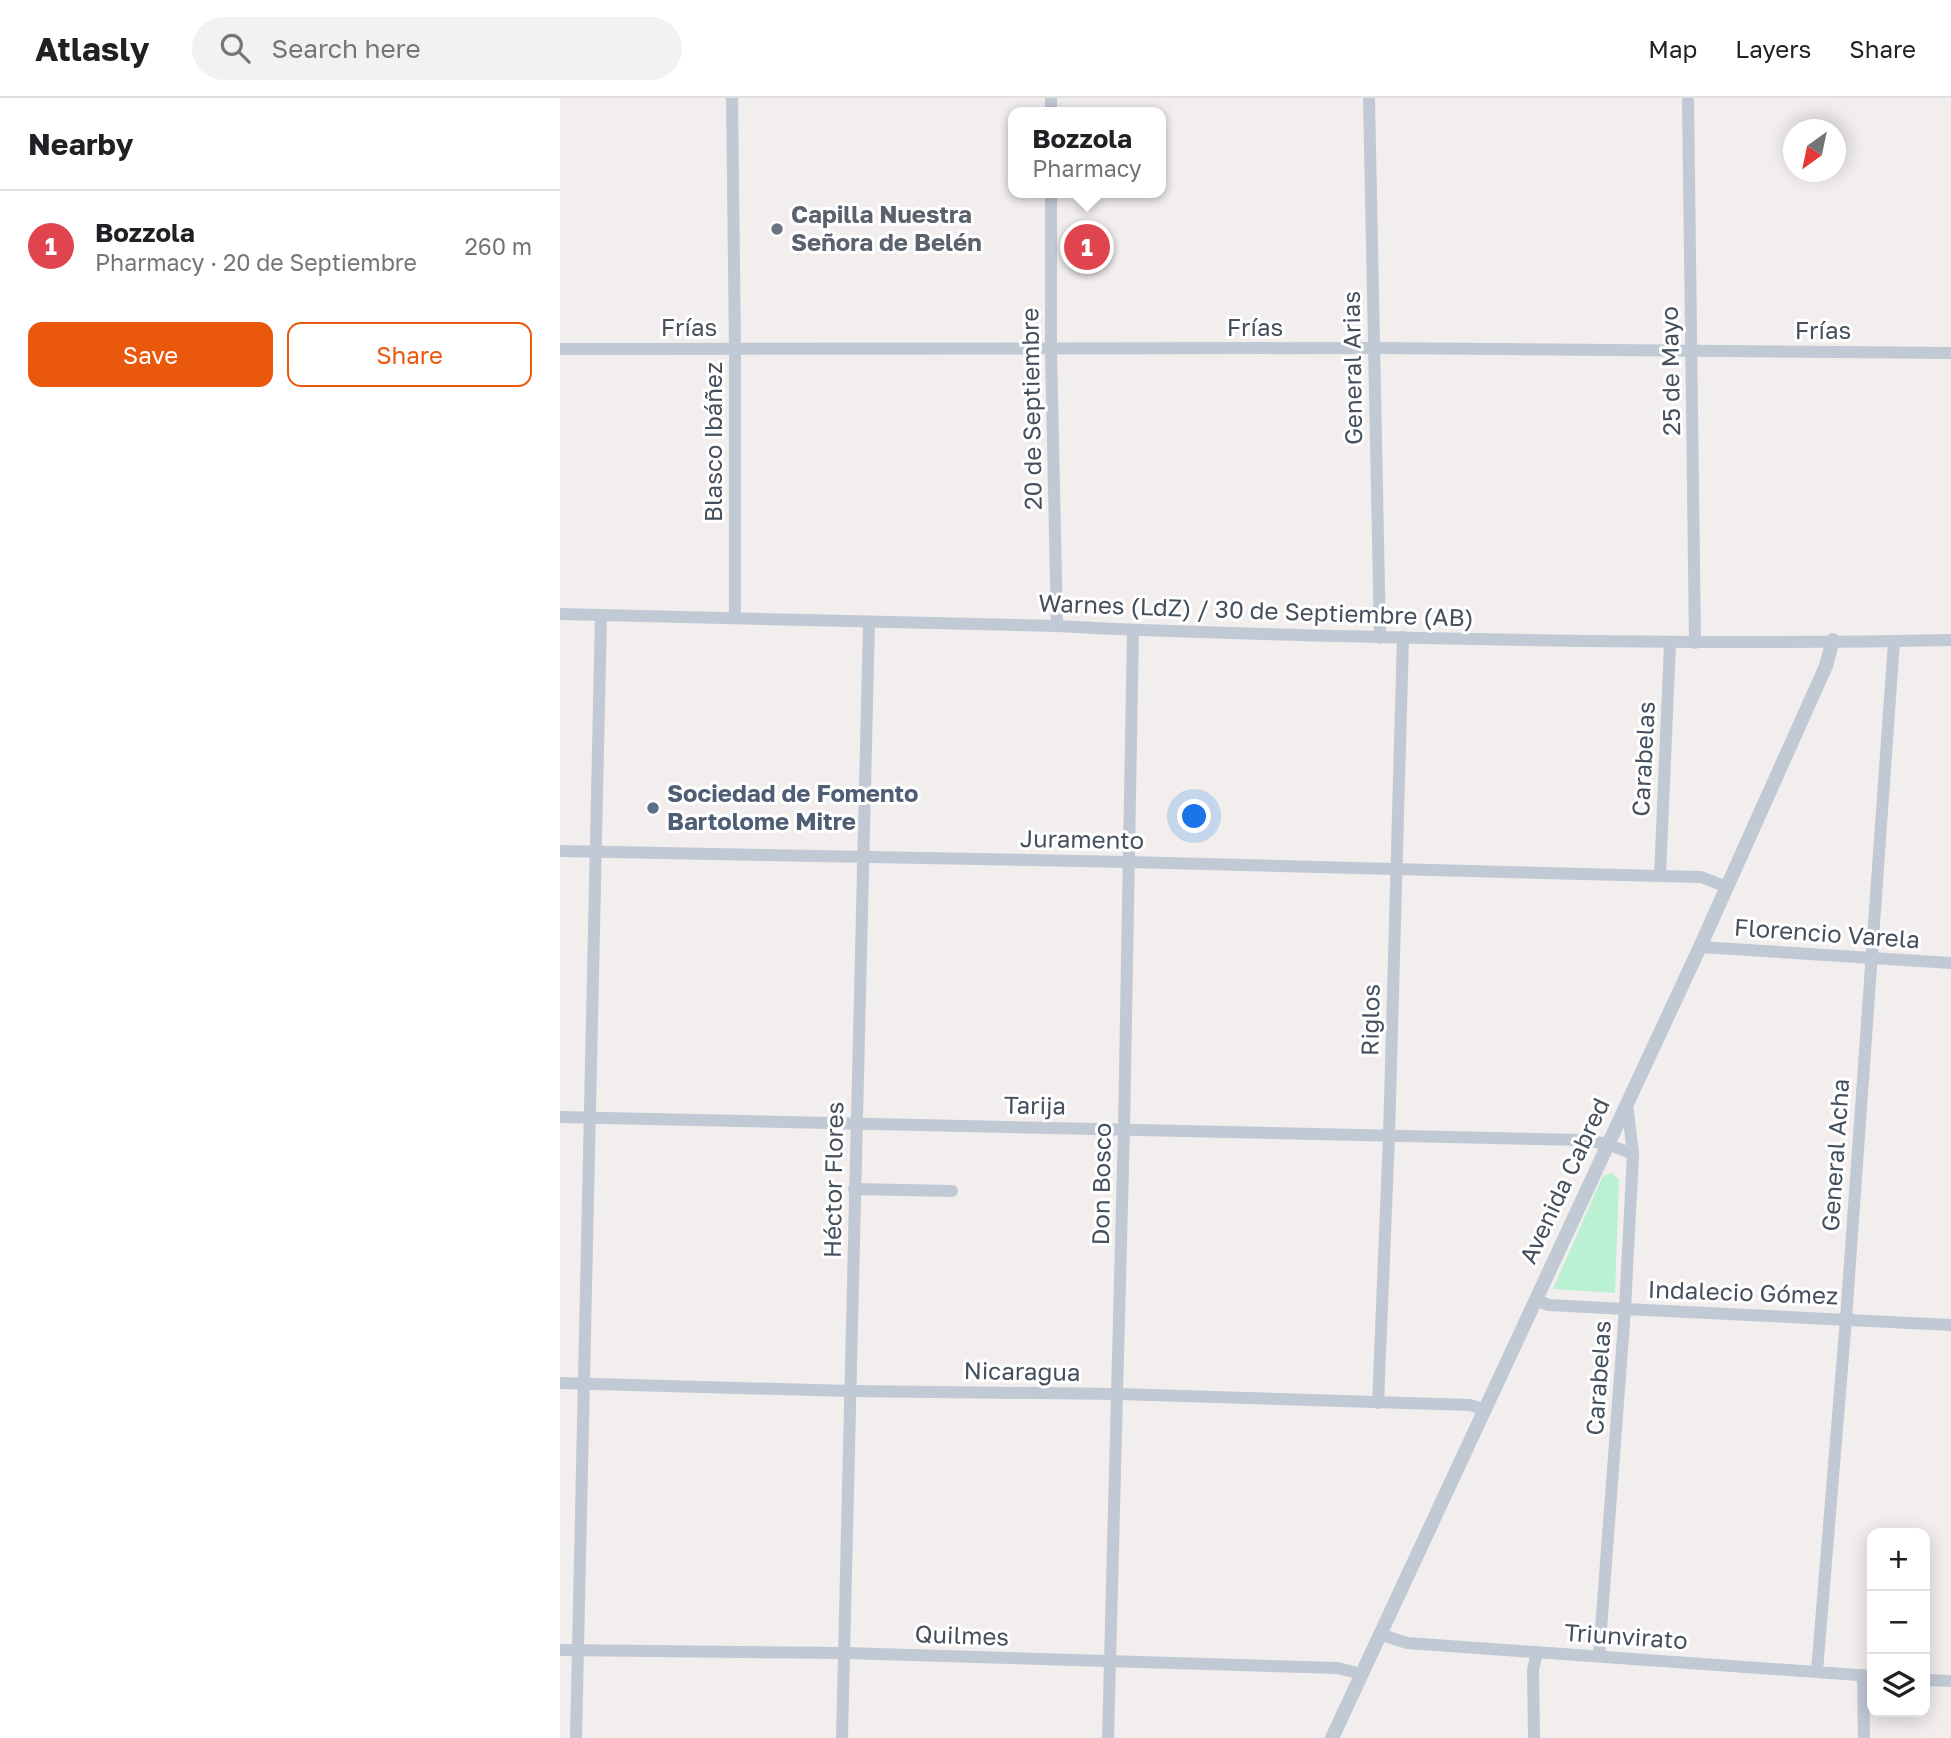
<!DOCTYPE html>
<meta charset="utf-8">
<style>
body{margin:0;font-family:"Golos Text",sans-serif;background:#f2f2f2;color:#202124}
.controls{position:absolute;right:21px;bottom:21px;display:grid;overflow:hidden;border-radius:14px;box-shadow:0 4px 18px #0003}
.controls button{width:63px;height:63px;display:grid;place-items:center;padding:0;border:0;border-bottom:2px solid #e0e0e0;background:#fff;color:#202124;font:35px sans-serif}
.compass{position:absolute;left:1223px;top:21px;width:63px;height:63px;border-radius:50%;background:#fff;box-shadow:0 4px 18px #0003;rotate:213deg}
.you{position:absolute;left:635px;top:719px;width:24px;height:24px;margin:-18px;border:5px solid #fff;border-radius:50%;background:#1a73e8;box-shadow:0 0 0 10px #1a73e833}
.badge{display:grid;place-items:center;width:46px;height:46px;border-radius:50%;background:#ea580c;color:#fff;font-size:23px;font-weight:700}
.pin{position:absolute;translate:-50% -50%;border:4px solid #fff;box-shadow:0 2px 7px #0006}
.popup{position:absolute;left:448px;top:9px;width:158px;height:91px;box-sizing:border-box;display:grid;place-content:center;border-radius:14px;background:#fff;filter:drop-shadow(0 2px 5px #0005);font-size:23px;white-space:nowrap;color:#757577}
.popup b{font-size:26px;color:#202124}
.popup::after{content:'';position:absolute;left:50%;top:100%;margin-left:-14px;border:14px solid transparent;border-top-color:#fff}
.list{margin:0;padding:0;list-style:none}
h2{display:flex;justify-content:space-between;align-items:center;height:91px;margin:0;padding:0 28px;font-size:30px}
h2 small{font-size:23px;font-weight:400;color:#757577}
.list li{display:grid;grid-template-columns:46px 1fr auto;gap:21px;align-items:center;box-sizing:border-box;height:112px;padding:0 28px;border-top:2px solid #e0e0e0}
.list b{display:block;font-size:26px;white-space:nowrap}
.list p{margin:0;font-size:23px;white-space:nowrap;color:#757577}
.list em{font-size:23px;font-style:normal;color:#757577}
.actions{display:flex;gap:14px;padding:21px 28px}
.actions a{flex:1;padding:16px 0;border:2px solid #ea580c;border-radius:14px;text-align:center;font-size:24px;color:#ea580c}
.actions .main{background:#ea580c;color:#fff}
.icon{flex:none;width:38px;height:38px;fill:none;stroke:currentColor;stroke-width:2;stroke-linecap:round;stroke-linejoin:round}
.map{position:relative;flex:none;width:1391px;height:1640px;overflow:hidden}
header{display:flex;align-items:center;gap:42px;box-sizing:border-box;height:98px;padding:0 35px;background:#fff;border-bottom:2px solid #e0e0e0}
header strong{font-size:33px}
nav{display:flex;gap:38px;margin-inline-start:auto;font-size:24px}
.search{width:490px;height:63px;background:#f2f2f2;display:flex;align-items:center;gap:18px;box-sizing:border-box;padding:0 24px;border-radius:38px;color:#757577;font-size:26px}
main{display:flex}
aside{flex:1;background:#fff}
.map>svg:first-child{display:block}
</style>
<header>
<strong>Atlasly</strong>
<div class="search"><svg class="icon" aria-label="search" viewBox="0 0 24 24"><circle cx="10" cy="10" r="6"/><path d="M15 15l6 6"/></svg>Search here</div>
<nav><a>Map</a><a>Layers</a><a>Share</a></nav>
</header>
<main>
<aside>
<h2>Nearby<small></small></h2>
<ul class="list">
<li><span class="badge" style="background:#e0444e">1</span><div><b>Bozzola</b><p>Pharmacy · 20 de Septiembre</p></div><em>260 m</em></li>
</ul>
<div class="actions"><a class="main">Save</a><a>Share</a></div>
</aside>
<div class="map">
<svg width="1391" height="1640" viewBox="0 0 1391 1640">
<rect width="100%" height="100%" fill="#f1eeed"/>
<!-- green -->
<path fill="#b9f1d2" d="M 1052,1075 L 1059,1082 L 1055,1195 L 993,1191 L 1043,1078 Z"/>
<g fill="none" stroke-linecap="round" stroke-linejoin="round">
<!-- minor -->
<g stroke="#c0c9d4" stroke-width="12">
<path d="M 172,0 L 175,251 L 175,520"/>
<path d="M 491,0 L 491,14"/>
<path d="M 809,0 L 820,540"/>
<path d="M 1128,0 L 1135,545"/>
<path d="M 491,95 L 491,252 L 497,528"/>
<path d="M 0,251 L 813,250 L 1391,255"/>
<path d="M 0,516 L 497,528 C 618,535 740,537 862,540 C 1038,544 1215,546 1391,542"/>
<path d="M 0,753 L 569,764 L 1100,778 L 1141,779 L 1167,789"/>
<path d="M 1100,778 L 1110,546"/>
<path d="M 1140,849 L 1391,865"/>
<path d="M 0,1019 L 1024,1042 L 1047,1046 L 1073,1056"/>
<path d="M 294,1091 L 392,1093"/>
<path d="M 975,1202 L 989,1207 L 1065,1211 L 1391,1227"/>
<path d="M 0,1285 L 290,1293 L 558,1296 L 910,1307 L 923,1311"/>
<path d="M 818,1305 L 829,1038 L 843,539"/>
<path d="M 819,1536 L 847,1545 L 1312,1578"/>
<path d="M 0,1552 L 284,1555 L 778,1570 L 801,1576"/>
<path d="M 1039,1558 L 1065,1211 L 1073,1056 L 1067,1005"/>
<path d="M 1257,1573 L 1286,1221 L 1334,544"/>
<path d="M 1303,1578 L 1304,1640"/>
<path d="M 1365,1582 L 1391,1583"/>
<path d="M 16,1640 L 41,517"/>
<path d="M 282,1640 L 309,524"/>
<path d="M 548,1640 L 564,1030 L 573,532"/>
<path d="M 974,1640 L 973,1572 L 977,1554"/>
</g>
<!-- tertiary -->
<path stroke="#c0c9d4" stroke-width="14" d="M 772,1640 L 1140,849 L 1266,568 L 1273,542"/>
</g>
<!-- markers -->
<circle fill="#6b7280" stroke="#fff" stroke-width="2.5" cx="217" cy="131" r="7"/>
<circle fill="#5c6f8a" stroke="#fff" stroke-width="2.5" cx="93" cy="710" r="7"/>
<g text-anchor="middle" stroke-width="6" stroke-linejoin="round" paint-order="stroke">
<!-- worship labels -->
<g font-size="24" font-weight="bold" fill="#5b616d" stroke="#fff" text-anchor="start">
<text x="231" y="125">Capilla Nuestra<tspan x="231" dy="28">Señora de Belén</tspan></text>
</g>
<!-- street labels -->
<g font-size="24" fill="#45505c" stroke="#fff">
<text x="129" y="238">Frías</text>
<text x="695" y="238">Frías</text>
<text x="1263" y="241">Frías</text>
<text transform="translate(793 270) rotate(-91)" y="8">General Arias</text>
<text transform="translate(1111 273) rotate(-91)" y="8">25 de Mayo</text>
<text transform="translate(472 311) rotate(-91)" y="8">20 de Septiembre</text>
<text transform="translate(154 344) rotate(-90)" y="8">Blasco Ibáñez</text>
<text transform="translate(696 513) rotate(2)" y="8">Warnes (LdZ) / 30 de Septiembre (AB)</text>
<text transform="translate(1084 661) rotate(-87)" y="8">Carabelas</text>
<text transform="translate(522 742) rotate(1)" y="8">Juramento</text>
<text transform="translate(1267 836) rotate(4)" y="8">Florencio Varela</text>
<text transform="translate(811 922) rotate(-89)" y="8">Riglos</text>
<text transform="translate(475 1008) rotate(1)" y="8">Tarija</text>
<text transform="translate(1276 1057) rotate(-86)" y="8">General Acha</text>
<text transform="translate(274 1082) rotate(-89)" y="8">Héctor Flores</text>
<text transform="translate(1005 1083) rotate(-65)" y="8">Avenida Cabred</text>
<text transform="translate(542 1086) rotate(-89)" y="8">Don Bosco</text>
<text transform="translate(1183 1195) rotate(2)" y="8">Indalecio Gómez</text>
<text transform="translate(462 1274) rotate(1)" y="8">Nicaragua</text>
<text transform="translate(1039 1280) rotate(-86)" y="8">Carabelas</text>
<text transform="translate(402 1538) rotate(2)" y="8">Quilmes</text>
<text transform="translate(1066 1539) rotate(4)" y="8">Triunvirato</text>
</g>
<!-- service labels -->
<g font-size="24" font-weight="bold" fill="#4e5e75" stroke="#fff" text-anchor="start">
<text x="107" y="704">Sociedad de Fomento<tspan x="107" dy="28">Bartolome Mitre</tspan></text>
</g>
</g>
</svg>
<div class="controls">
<button>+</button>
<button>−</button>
<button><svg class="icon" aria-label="layers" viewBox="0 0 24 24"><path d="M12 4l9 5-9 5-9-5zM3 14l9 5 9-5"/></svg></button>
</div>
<svg class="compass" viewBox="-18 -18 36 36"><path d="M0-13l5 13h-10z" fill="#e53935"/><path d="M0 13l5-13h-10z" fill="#757577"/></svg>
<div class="you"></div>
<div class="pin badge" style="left:527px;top:149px;background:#e0444e">1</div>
<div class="popup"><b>Bozzola</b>Pharmacy</div>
</div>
</main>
